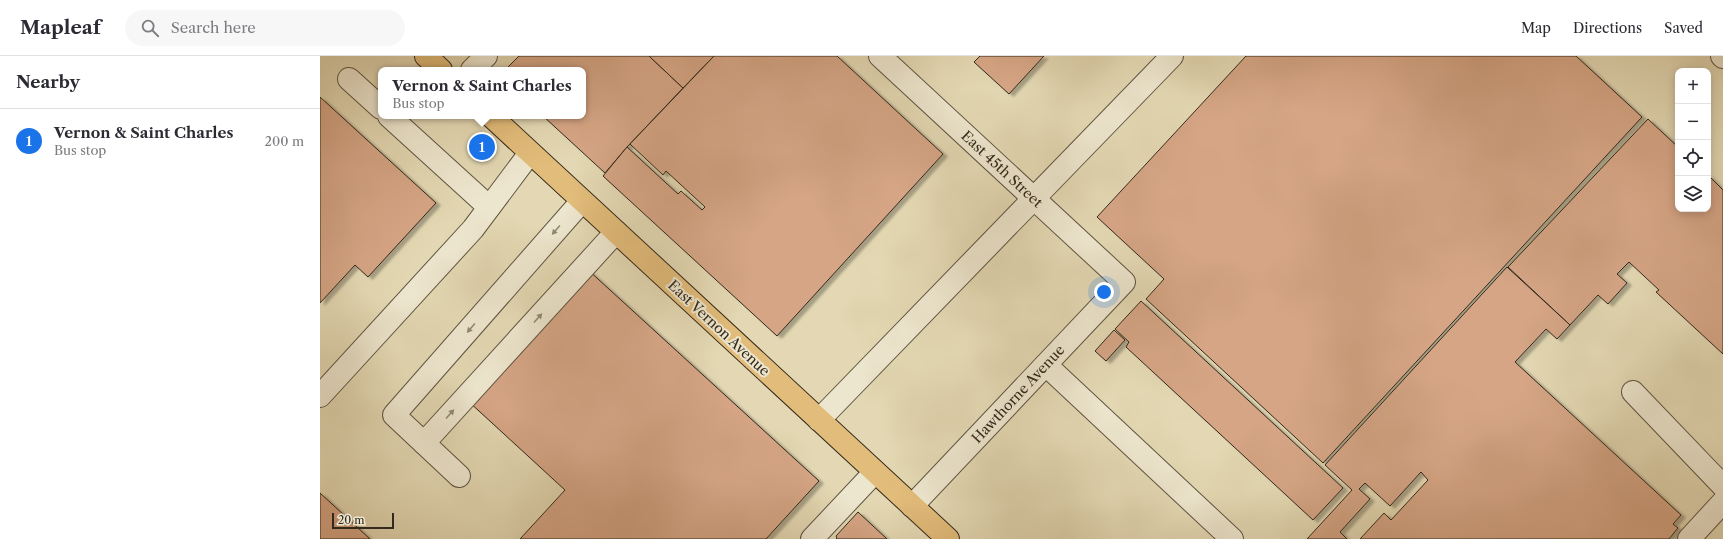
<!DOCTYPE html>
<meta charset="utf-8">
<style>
body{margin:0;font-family:"Libre Caslon Text",serif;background:#f7f7f7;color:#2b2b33}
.controls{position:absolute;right:12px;top:12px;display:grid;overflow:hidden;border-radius:8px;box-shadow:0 2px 10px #0003}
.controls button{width:36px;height:36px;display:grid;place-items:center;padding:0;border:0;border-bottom:1px solid #e1e1e2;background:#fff;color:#2b2b33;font:20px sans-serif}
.scale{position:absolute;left:12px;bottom:10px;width:62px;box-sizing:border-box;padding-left:4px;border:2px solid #33291c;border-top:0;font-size:11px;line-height:14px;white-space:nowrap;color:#33291c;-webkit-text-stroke:3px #ede6ce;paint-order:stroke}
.you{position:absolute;left:784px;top:236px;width:14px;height:14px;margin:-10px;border:3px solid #fff;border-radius:50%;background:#1a73e8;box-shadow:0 0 0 6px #1a73e833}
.badge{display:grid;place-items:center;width:26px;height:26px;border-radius:50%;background:#1a73e8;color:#fff;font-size:13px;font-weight:700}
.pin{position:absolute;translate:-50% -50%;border:2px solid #fff;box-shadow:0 1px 4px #0006}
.popup{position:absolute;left:58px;top:11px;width:208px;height:52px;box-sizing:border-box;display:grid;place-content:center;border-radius:8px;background:#fff;filter:drop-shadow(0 1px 3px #0005);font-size:13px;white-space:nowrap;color:#7c7c81}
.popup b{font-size:15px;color:#2b2b33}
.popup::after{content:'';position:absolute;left:50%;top:100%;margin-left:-8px;border:8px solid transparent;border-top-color:#fff}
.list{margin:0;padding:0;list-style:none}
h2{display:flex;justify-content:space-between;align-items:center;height:52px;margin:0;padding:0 16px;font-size:17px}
h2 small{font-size:13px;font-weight:400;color:#7c7c81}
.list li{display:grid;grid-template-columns:26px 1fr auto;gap:12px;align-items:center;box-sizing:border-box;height:64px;padding:0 16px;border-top:1px solid #e1e1e2}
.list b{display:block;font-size:15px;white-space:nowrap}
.list p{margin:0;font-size:13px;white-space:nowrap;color:#7c7c81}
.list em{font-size:13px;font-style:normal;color:#7c7c81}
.icon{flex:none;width:22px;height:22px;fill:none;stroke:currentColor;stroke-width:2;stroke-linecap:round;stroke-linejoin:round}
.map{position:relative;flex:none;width:1403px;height:483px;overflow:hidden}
header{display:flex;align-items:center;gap:24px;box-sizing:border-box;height:56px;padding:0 20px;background:#fff;border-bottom:1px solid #e1e1e2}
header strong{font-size:19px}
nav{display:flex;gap:22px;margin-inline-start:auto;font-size:14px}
.search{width:280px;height:36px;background:#f7f7f7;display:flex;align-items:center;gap:10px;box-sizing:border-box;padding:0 14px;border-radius:22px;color:#7c7c81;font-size:15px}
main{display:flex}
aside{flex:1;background:#fff}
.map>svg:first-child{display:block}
</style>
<header>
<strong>Mapleaf</strong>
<div class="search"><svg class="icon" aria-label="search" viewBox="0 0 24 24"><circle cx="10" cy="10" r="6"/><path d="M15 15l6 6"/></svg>Search here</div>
<nav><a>Map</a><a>Directions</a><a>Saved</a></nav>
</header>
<main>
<aside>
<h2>Nearby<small></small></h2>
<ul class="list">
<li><span class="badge">1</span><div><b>Vernon &amp; Saint Charles</b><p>Bus stop</p></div><em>200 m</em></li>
</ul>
</aside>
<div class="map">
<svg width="1403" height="483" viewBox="0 0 1403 483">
<defs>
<filter id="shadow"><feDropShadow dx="4.5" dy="2.5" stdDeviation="1" flood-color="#0004"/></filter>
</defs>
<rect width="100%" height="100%" fill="#e3d8b3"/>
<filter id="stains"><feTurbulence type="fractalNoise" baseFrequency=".005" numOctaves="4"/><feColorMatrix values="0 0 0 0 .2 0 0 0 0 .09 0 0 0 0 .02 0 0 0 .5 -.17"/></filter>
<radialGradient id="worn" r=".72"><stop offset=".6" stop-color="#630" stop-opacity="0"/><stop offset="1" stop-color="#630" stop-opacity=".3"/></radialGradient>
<!-- building -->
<g fill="#d5a585" stroke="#33291c" filter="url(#shadow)">
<path d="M 199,0 L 329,0 L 363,32 L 307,91 L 285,117 L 223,60 L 263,60 L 263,14 L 185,14 Z"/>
<path d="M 329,0 L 394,0 L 363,32 Z"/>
<path d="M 394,0 L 517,0 L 623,98 L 457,280 L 283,120 L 307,91 L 358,138 L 361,135 L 382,154 L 385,151 L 346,115 L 343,119 L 310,88 Z"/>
<path d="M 660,0 L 724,0 L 689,38 L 654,6 Z"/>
<path d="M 926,0 L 1256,0 L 1322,61 L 1003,407 L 826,243 L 844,223 L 777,161 Z"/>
<path d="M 0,41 L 116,147 L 48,221 L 35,209 L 0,247 Z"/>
<path d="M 1328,63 L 1358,91 L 1358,153 L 1388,153 L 1388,119 L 1403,134 L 1403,298 L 1336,236 L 1339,234 L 1309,206 L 1297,218 L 1307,227 L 1288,248 L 1278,239 L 1250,269 L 1188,211 Z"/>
<path d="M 1187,211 L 1250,269 L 1237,283 L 1226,273 L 1195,306 L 1361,459 L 1353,468 L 1358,472 L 1349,483 L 1040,483 L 1064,457 L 1071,464 L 1108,424 L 1101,416 L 1070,450 L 1045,427 L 1039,433 L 1050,443 L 1020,476 L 1027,483 L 987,483 L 1032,434 L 1005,409 Z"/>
<path d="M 267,213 L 499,425 L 446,483 L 200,483 L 245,434 L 147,344 Z"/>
<path d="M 821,245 L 1023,432 L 993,464 L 806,291 L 809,286 L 795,273 Z"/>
<path d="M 794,274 L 805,284 L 786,305 L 775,295 Z"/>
<path d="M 0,437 L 50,483 L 0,483 Z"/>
<path d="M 538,456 L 567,483 L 516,483 L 517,482 L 516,480 Z"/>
</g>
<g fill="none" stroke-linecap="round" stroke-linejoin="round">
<defs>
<g id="minor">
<path d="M 560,0 L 804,226 L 592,450"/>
<path d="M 1402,0 L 1403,1"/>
<path d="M 152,14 L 166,0"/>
<path d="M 29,23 L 61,52"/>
<path d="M 69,60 L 169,151"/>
<path d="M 726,309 L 912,483"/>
<path d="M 1313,336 L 1403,430"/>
<path d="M 0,340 L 153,173 L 210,97"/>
<path d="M 499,364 L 852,0"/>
<path d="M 104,387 L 296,176"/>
<path d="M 139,420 L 74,359 L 262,145"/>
<path d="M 492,483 L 555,416"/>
<path d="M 1369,483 L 1403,446"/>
</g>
<g id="major">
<path d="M 106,0 L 121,14"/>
<path d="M 171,60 L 628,483"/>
</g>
</defs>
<!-- minor casing -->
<use href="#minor" stroke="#5f5542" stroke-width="24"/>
<!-- major casing -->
<use href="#major" stroke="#33291c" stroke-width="24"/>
<!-- minor -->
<use href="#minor" stroke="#ede6ce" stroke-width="22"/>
<!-- major -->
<use href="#major" stroke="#e2bc7a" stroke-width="22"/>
</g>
<!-- one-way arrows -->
<defs><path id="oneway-solid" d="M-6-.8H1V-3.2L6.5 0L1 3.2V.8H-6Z"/></defs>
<g fill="#908875">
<use href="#oneway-solid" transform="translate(236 174) rotate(131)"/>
<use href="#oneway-solid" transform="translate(218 262) rotate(-48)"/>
<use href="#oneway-solid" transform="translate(151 272) rotate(131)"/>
<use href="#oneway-solid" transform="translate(130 358) rotate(-48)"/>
</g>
<g text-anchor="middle" stroke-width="4" stroke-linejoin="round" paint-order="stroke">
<!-- street labels -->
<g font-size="14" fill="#33291c" stroke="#ede6ce">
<text transform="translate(682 113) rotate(43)" y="5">East 45th Street</text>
<text transform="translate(399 272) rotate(43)" y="5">East Vernon Avenue</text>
<text transform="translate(698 338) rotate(-47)" y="5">Hawthorne Avenue</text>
</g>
</g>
<rect width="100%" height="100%" filter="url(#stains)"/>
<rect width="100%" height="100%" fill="url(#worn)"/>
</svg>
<div class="controls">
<button>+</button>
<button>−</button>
<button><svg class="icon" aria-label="locate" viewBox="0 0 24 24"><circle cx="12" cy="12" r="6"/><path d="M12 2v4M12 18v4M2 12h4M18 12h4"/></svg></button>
<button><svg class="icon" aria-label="layers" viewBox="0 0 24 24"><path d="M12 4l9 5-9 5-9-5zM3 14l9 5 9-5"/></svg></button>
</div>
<div class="scale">20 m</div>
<div class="you"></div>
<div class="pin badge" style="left:162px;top:91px">1</div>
<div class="popup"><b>Vernon &amp; Saint Charles</b>Bus stop</div>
</div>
</main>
